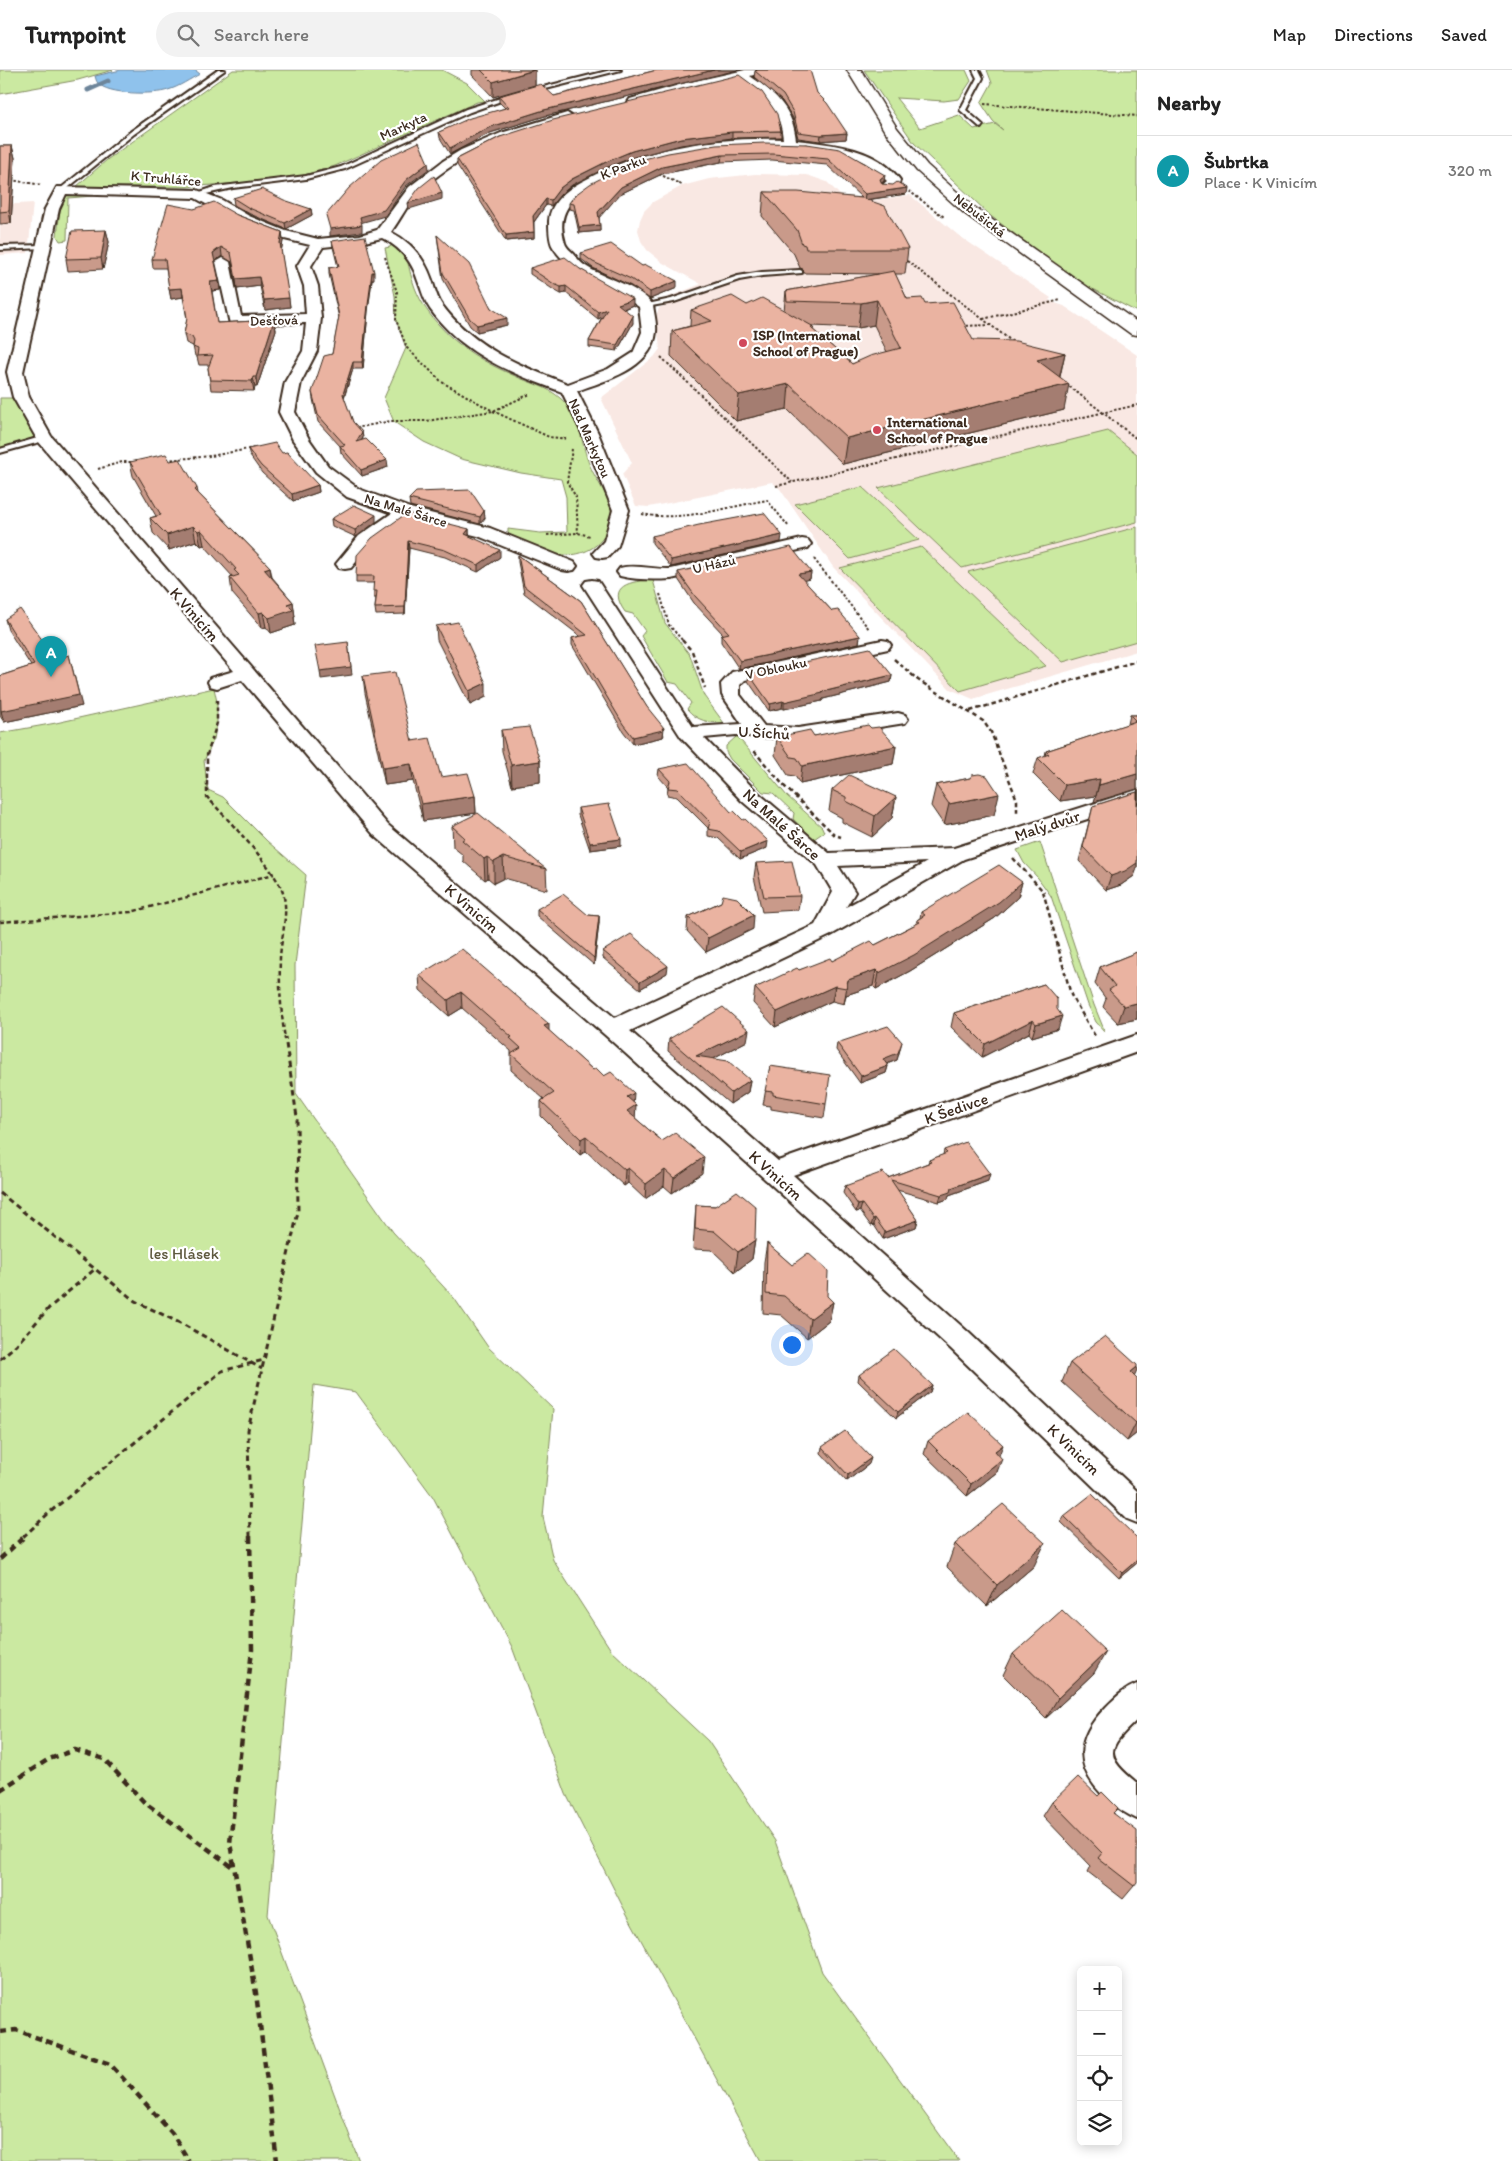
<!DOCTYPE html>
<meta charset="utf-8">
<style>
body{margin:0;font-family:Itim,sans-serif;background:#f2f2f2;color:#222}
.controls{position:absolute;right:15px;bottom:15px;display:grid;overflow:hidden;border-radius:8px;box-shadow:0 2px 12px #0003}
.controls button{width:45px;height:45px;display:grid;place-items:center;padding:0;border:0;border-bottom:1px solid #e0e0e0;background:#fff;color:#222;font:25px sans-serif}
.you{position:absolute;left:791px;top:1274px;width:18px;height:18px;margin:-12px;border:4px solid #fff;border-radius:50%;background:#1a73e8;box-shadow:0 0 0 8px #1a73e833}
.badge{display:grid;place-items:center;width:32px;height:32px;border-radius:50%;background:#d1495b;color:#fff;font-size:16px;font-weight:700}
.pin{position:absolute;translate:-50% -41px;filter:drop-shadow(0 1px 2px #0008)}
.pin::after{content:'';position:absolute;top:26px;width:18px;height:15px;background:inherit;clip-path:polygon(0 0,100% 0,50% 100%)}
.list{margin:0;padding:0;list-style:none}
h2{display:flex;justify-content:space-between;align-items:center;height:65px;margin:0;padding:0 20px;font-size:21px}
h2 small{font-size:16px;font-weight:400;color:#767676}
.list li{display:grid;grid-template-columns:32px 1fr auto;gap:15px;align-items:center;box-sizing:border-box;height:70px;padding:0 20px;border-top:1px solid #e0e0e0}
.list b{display:block;font-size:19px;white-space:nowrap}
.list p{margin:0;font-size:16px;white-space:nowrap;color:#767676}
.list em{font-size:16px;font-style:normal;color:#767676}
.icon{flex:none;width:28px;height:28px;fill:none;stroke:currentColor;stroke-width:2;stroke-linecap:round;stroke-linejoin:round}
.map{position:relative;flex:none;width:1137px;height:2091px;overflow:hidden}
header{display:flex;align-items:center;gap:30px;box-sizing:border-box;height:70px;padding:0 25px;background:#fff;border-bottom:1px solid #e0e0e0}
header strong{font-size:24px}
nav{display:flex;gap:28px;margin-inline-start:auto;font-size:18px}
.search{width:350px;height:45px;background:#f2f2f2;display:flex;align-items:center;gap:12px;box-sizing:border-box;padding:0 18px;border-radius:28px;color:#767676;font-size:19px}
main{display:flex}
aside{flex:1;background:#fff}
.map>svg:first-child{display:block}
</style>
<header>
<strong>Turnpoint</strong>
<div class="search"><svg class="icon" aria-label="search" viewBox="0 0 24 24"><circle cx="10" cy="10" r="6"/><path d="M15 15l6 6"/></svg>Search here</div>
<nav><a>Map</a><a>Directions</a><a>Saved</a></nav>
</header>
<main>
<div class="map">
<svg width="1137" height="2091" viewBox="0 0 1137 2091">
<rect width="100%" height="100%" fill="#fff"/>
<filter id="ink" filterUnits="userSpaceOnUse"><feTurbulence type="fractalNoise" baseFrequency=".02" numOctaves="2"/><feDisplacementMap in="SourceGraphic" scale="10" xChannelSelector="R" yChannelSelector="G"/><feConvolveMatrix kernelMatrix="1 2 1 2 8 2 1 2 1" color-interpolation-filters="sRGB"/></filter>
<g filter="url(#ink)">
<!-- built -->
<g fill="#f9e8e3">
<path d="M 755,104 L 807,105 L 827,112 L 849,134 L 910,125 L 958,165 L 1051,228 L 1049,230 L 1052,232 L 1064,236 L 1137,285 L 1137,581 L 973,629 L 950,619 L 833,497 L 780,419 L 772,412 L 649,437 L 636,436 L 622,404 L 632,393 L 601,328 L 654,287 L 660,279 L 656,246 L 659,238 L 674,232 L 666,228 L 701,214 L 663,193 L 647,180 L 641,171 L 638,160 L 640,150 L 644,141 L 653,132 L 682,116 L 709,109 Z"/>
<path d="M 33,133 L 28,183 L 0,185 L 0,135 Z"/>
</g>
<!-- green -->
<g fill="#cbe9a1" stroke="#838a60">
<path d="M 0,0 L 113,0 L 78,10 L 0,24 Z"/>
<path d="M 233,0 L 442,0 L 467,13 L 485,31 L 477,32 L 335,96 L 290,109 L 187,117 L 76,117 L 108,89 Z"/>
<path d="M 864,0 L 966,0 L 971,11 L 959,29 L 944,31 L 896,28 L 920,58 L 959,45 L 974,59 L 995,54 L 1003,60 L 993,51 L 981,33 L 992,13 L 987,0 L 1137,0 L 1137,242 L 1095,220 L 1086,218 L 992,147 L 914,73 Z"/>
<path d="M 91,123 L 93,126 L 68,128 L 67,170 L 60,171 L 57,166 L 61,130 L 67,125 Z"/>
<path d="M 392,174 C 411,190 406,190 413,212 C 418,228 427,242 438,254 C 458,277 485,293 513,305 C 529,313 547,316 560,328 C 581,345 580,372 590,396 C 596,410 606,422 611,437 C 614,470 587,490 555,484 C 539,481 523,470 508,464 L 508,459 L 540,463 L 567,462 L 566,427 L 561,409 L 521,403 L 461,389 L 424,372 L 394,352 L 384,328 L 406,278 L 396,250 L 395,226 L 385,178 L 390,177 Z"/>
<path d="M 0,328 L 12,328 L 36,367 L 0,378 Z"/>
<path d="M 1108,361 L 1137,384 L 1137,452 L 962,498 L 878,418 Z"/>
<path d="M 862,417 L 919,470 L 850,489 L 795,434 Z"/>
<path d="M 1137,457 L 1137,571 L 1063,592 L 968,502 Z"/>
<path d="M 921,477 L 1046,596 L 960,621 L 840,498 Z"/>
<path d="M 653,510 L 665,553 L 690,585 L 704,626 L 724,653 C 709,653 697,651 687,639 L 691,633 L 677,614 L 668,612 L 641,566 L 645,561 L 633,544 L 625,542 C 606,515 631,511 653,510 Z"/>
<path d="M 214,618 L 217,632 L 217,653 L 214,669 L 204,691 L 208,720 L 223,727 L 267,771 L 306,805 L 295,895 L 296,1024 L 393,1162 L 454,1228 L 488,1277 L 553,1339 L 543,1447 L 553,1490 L 611,1580 L 708,1671 L 775,1771 L 822,1902 L 959,2091 L 761,2091 L 622,1835 L 566,1724 L 512,1577 L 433,1427 L 356,1322 L 314,1315 L 268,1845 L 359,2091 L 0,2091 L 0,663 L 56,653 Z"/>
<path d="M 737,666 L 787,726 L 822,757 L 824,762 L 814,769 L 793,749 L 794,743 L 773,723 L 763,722 L 730,689 L 726,682 L 726,676 Z"/>
<path d="M 1040,772 L 1094,935 L 1105,962 L 1096,952 L 1088,935 L 1051,826 L 1038,808 L 1024,793 L 1017,780 Z"/>
</g>
<!-- water -->
<path fill="#8fc2ec" stroke="#6d859a" d="M 121,0 L 195,0 L 200,4 C 190,9 179,17 168,20 C 155,25 107,25 98,13 C 96,11 96,9 95,6 Z"/>
<g fill="none" stroke-linecap="round" stroke-linejoin="round">
<!-- stream -->
<path stroke="#6d859a" stroke-width="5" d="M 88,20 L 108,11"/>
<defs>
<g id="lane">
<path d="M 218,0 L 225,0 L 134,64 L 64,121 L 60,121 L 60,119 L 130,62 Z"/>
<path d="M 611,0 L 621,0 L 530,23 L 527,21 Z"/>
<path d="M 973,0 L 979,0 L 983,8 L 966,40 L 983,55 L 981,58 L 960,40 L 977,8 Z"/>
<path d="M 510,25 L 515,26 L 470,42 L 345,99 L 306,109 L 233,118 L 197,126 L 194,124 L 215,117 L 306,106 L 341,97 L 466,39 Z"/>
<path d="M 46,175 L 47,176 L 44,178 L 0,180 L 0,176 Z"/>
<path d="M 800,200 L 802,201 L 802,203 L 762,206 L 739,210 L 674,232 L 646,237 L 643,235 L 671,229 L 738,206 L 762,202 Z"/>
<path d="M 44,366 L 48,368 L 47,370 L 0,383 L 0,379 Z"/>
</g>
<g id="street">
<path d="M 745,0 L 767,0 L 765,2 L 750,6 C 774,22 793,39 796,70 C 832,74 877,78 900,110 L 899,114 L 892,119 L 882,119 L 881,116 L 887,111 C 878,102 868,93 857,89 C 835,81 812,78 789,78 C 723,75 657,81 598,113 C 573,127 555,141 565,173 C 566,177 571,181 574,184 C 577,188 581,193 584,195 C 604,209 639,215 653,235 C 654,243 657,254 656,262 C 652,299 606,310 577,321 L 598,363 L 629,440 L 618,476 L 608,487 L 602,488 L 596,487 L 593,483 L 604,471 L 613,440 L 582,363 L 562,322 C 511,303 463,285 430,239 C 424,230 422,221 418,211 C 412,191 400,177 382,168 L 360,173 L 323,177 L 311,196 L 318,216 L 321,248 L 317,281 L 301,312 L 295,342 L 309,369 L 328,396 L 359,419 L 410,438 L 490,458 L 574,492 L 577,496 L 574,500 L 568,501 L 562,500 L 478,466 L 407,448 L 371,474 L 351,498 L 345,499 L 339,498 L 336,494 L 359,466 L 392,443 L 347,427 L 316,402 L 293,370 L 279,342 L 285,312 L 303,281 L 306,253 L 230,254 L 216,192 L 223,188 L 230,192 L 241,246 L 306,244 L 304,216 L 297,196 L 310,175 L 276,167 L 239,152 L 195,128 L 66,124 L 59,139 L 23,302 L 29,327 L 51,366 L 388,755 L 615,948 L 815,855 L 833,822 L 817,795 L 742,731 L 681,667 L 583,515 L 586,511 L 592,510 L 598,511 L 693,657 L 742,654 L 722,625 L 721,614 L 732,602 L 882,570 L 888,571 L 891,575 L 888,579 L 745,610 L 740,615 L 740,625 L 764,656 L 798,658 L 898,643 L 905,645 L 908,649 L 905,653 L 798,670 L 736,665 L 704,668 L 756,721 L 829,783 L 954,778 L 1137,720 L 1137,733 L 964,789 L 831,865 L 630,961 L 778,1091 L 1137,965 L 1137,982 L 793,1105 L 968,1262 L 1137,1421 L 1137,1453 L 1127,1449 L 950,1278 L 765,1109 L 605,965 L 374,765 L 242,610 L 217,618 L 210,616 L 208,612 L 210,608 L 234,601 L 38,371 L 13,327 L 7,302 L 45,139 L 57,117 L 197,120 L 222,130 L 249,146 L 286,161 L 318,169 L 360,165 L 377,160 L 409,117 L 443,91 L 461,80 L 501,63 L 567,43 L 573,47 L 571,50 C 516,64 458,82 417,124 C 407,135 400,150 391,162 C 411,172 425,189 432,210 C 435,219 437,228 442,235 C 474,278 520,296 568,314 L 608,299 L 633,283 L 642,262 L 639,237 C 611,216 572,208 553,177 C 549,171 549,158 549,151 C 550,131 569,118 585,110 C 646,77 715,67 783,69 C 781,39 762,25 738,9 L 634,36 L 628,32 L 630,29 L 686,13 ZM 927,792 L 846,837 L 855,822 L 838,796 Z"/>
<path d="M 802,469 L 808,470 L 811,474 L 808,478 L 671,509 C 654,510 636,510 620,506 L 617,502 L 620,498 C 636,494 655,500 671,499 Z"/>
<path d="M 1137,1614 L 1137,1650 C 1106,1679 1104,1686 1137,1713 L 1137,1749 C 1126,1744 1117,1738 1108,1730 C 1074,1700 1074,1669 1106,1637 C 1116,1627 1124,1619 1137,1614 Z"/>
</g>
<path id="secondary" d="M 847,0 L 861,0 L 897,58 L 927,95 L 974,137 L 1137,252 L 1137,265 L 1131,264 L 964,143 L 917,101 L 884,60 Z"/>
</defs>
<!-- lane casing -->
<use href="#lane" stroke="#3b2a1e" stroke-width="4"/>
<!-- street casing -->
<use href="#street" stroke="#3b2a1e" stroke-width="4"/>
<!-- secondary casing -->
<use href="#secondary" stroke="#3b2a1e" stroke-width="3"/>
<!-- path-far3 -->
<g stroke="#3b2a1e" stroke-width="2" stroke-dasharray="2.5 2" stroke-linecap="butt">
<path d="M 984,34 L 1137,46"/>
<path d="M 659,104 L 682,115"/>
<path d="M 11,110 L 42,115"/>
<path d="M 909,121 L 944,147"/>
<path d="M 385,187 L 397,222 L 396,250 L 407,278 L 442,312 L 493,341 L 549,367 L 568,369"/>
<path d="M 907,191 L 1014,273"/>
<path d="M 983,249 L 1061,230"/>
<path d="M 962,256 L 991,255"/>
<path d="M 661,287 L 792,412"/>
<path d="M 1066,314 L 1137,369"/>
<path d="M 356,358 L 391,351 L 426,351 L 493,341 L 530,324"/>
<path d="M 572,379 L 567,412 L 576,427 L 578,463"/>
<path d="M 167,390 L 211,386 L 254,378"/>
<path d="M 98,399 L 122,392 L 133,392"/>
<path d="M 776,416 L 1137,335"/>
<path d="M 642,444 C 683,452 727,437 767,430 L 789,457"/>
<path d="M 547,465 L 578,463 L 590,466"/>
<path d="M 814,489 L 869,559"/>
<path d="M 660,524 L 669,555 L 683,571"/>
</g>
<!-- path-far2 -->
<g stroke="#3b2a1e" stroke-width="2.5" stroke-dasharray="4.5 3" stroke-linecap="butt">
<path d="M 682,570 L 692,581 L 705,618"/>
<path d="M 894,589 L 918,610 L 983,651 L 991,662 L 1017,730 L 1017,743"/>
<path d="M 217,630 L 217,653 L 207,685 L 207,727 C 226,748 276,799 283,823 C 289,844 281,867 280,888 C 279,915 281,942 285,969"/>
<path d="M 970,641 L 1137,591"/>
<path d="M 754,681 L 785,717 L 835,765 L 841,767"/>
<path d="M 1013,788 L 1043,821 L 1071,925 L 1095,966"/>
<path d="M 0,852 L 131,842 L 274,804"/>
</g>
<!-- path-far1 -->
<g stroke="#3b2a1e" stroke-width="3" stroke-dasharray="5.5 4" stroke-linecap="butt">
<path d="M 0,1123 L 135,1231 L 184,1255 L 262,1299"/>
<path d="M 0,1289 L 16,1275 L 49,1238 L 95,1199"/>
<path d="M 23,1467 L 50,1442 L 222,1301 L 264,1290"/>
<path d="M 250,1467 L 248,1360 L 298,1142 L 297,1047 L 285,967"/>
</g>
<!-- path -->
<g stroke="#3b2a1e" stroke-width="4.5" stroke-dasharray="7 5" stroke-linecap="butt">
<path d="M 250,1466 L 252,1580 L 230,1773 L 256,1923 L 277,2091"/>
<path d="M 0,1489 L 25,1466"/>
<path d="M 0,1720 L 49,1689 L 75,1680 L 104,1689 L 144,1732 L 234,1798"/>
<path d="M 0,1962 L 16,1960 L 110,1994 L 172,2063 L 189,2091"/>
</g>
<!-- lane -->
<use href="#lane" fill="#fff" fill-rule="evenodd"/>
<!-- street -->
<use href="#street" fill="#fff" fill-rule="evenodd"/>
<!-- secondary -->
<use href="#secondary" fill="#fff" fill-rule="evenodd"/>
</g>
<!-- wall -->
<g fill="#c99a8a" stroke="#3b2a1e" fill-rule="evenodd">
<path d="M 472,0 L 535,0 L 535,15 L 493,27 L 472,5 Z"/>
<path d="M 657,0 L 738,0 L 545,46 L 490,63 L 450,84 L 440,68 L 439,62 L 505,38 L 499,32 L 499,26 L 554,26 Z"/>
<path d="M 755,1 L 817,23 L 847,63 L 846,69 L 820,71 L 798,68 L 793,48 L 782,31 L 754,7 Z"/>
<path d="M 781,61 L 781,67 L 732,68 L 681,75 L 631,88 L 608,97 L 572,115 L 560,125 L 551,136 L 546,135 L 534,152 L 534,168 L 506,171 L 457,95 L 457,89 L 500,67 Z"/>
<path d="M 807,74 L 884,111 L 881,113 L 882,114 L 906,124 L 867,130 L 908,179 L 905,204 L 895,204 L 907,229 L 925,234 L 973,270 L 1065,283 L 1060,307 L 1064,340 L 843,394 L 787,339 L 736,351 L 671,286 L 672,261 L 690,256 L 691,240 L 747,235 L 784,241 L 786,221 L 879,204 L 804,203 L 803,199 L 800,198 L 794,184 L 762,146 L 764,122 L 862,128 L 827,95 L 772,90 L 721,92 L 662,104 L 620,124 L 599,147 L 600,161 L 579,163 L 574,140 L 569,139 L 569,133 L 621,98 ZM 874,255 L 887,282 L 852,294 L 813,260 L 814,257 L 813,256 L 858,258 Z"/>
<path d="M 0,76 L 12,76 L 15,88 L 11,153 L 0,154 Z"/>
<path d="M 233,128 L 311,139 L 312,145 L 286,159 L 250,144 L 234,135 Z"/>
<path d="M 194,139 L 237,145 L 282,162 L 283,171 L 281,181 L 290,237 L 265,240 L 260,216 L 237,219 L 232,192 L 222,186 L 215,192 L 220,220 L 212,221 L 217,253 L 274,250 L 276,260 L 257,317 L 255,317 L 254,321 L 211,320 L 208,298 L 210,295 L 199,295 L 197,287 L 195,286 L 193,276 L 186,273 L 184,264 L 187,249 L 183,227 L 171,229 L 166,198 L 153,198 L 152,189 Z"/>
<path d="M 106,160 L 109,172 L 103,199 L 68,201 L 66,189 Z"/>
<path d="M 437,165 L 491,238 L 507,255 L 477,262 L 470,256 L 443,209 Z"/>
<path d="M 332,171 L 374,209 L 372,209 L 368,241 L 363,299 L 353,299 L 344,328 L 353,352 L 362,362 L 363,368 L 362,370 L 388,397 L 362,406 L 341,383 L 340,376 L 318,352 L 313,329 L 312,322 L 332,284 L 339,248 L 329,204 L 329,198 L 338,197 L 333,177 Z"/>
<path d="M 581,183 L 642,196 L 677,218 L 650,229 L 631,216 L 593,198 L 581,189 Z"/>
<path d="M 530,198 L 580,199 L 633,235 L 624,239 L 633,253 L 617,281 L 589,277 L 589,271 L 602,247 L 598,249 L 566,223 L 561,224 L 554,220 L 530,204 Z"/>
<path d="M 248,379 L 282,383 L 318,415 L 319,422 L 293,431 L 262,403 L 250,386 Z"/>
<path d="M 170,391 L 197,418 L 198,423 L 270,497 L 272,507 L 293,532 L 295,547 L 294,547 L 295,555 L 271,563 L 266,557 L 262,558 L 232,523 L 230,508 L 233,507 L 204,475 L 201,476 L 196,471 L 169,480 L 153,463 L 150,448 L 156,446 L 133,406 L 130,392 Z"/>
<path d="M 409,429 L 484,441 L 485,448 L 480,454 L 410,436 Z"/>
<path d="M 331,449 L 376,452 L 356,467 L 332,456 Z"/>
<path d="M 469,459 L 469,466 L 500,487 L 478,502 L 445,487 L 409,478 L 405,544 L 376,545 L 375,538 L 376,528 L 374,528 L 374,513 L 356,513 L 356,506 L 372,468 Z"/>
<path d="M 652,466 L 781,472 L 671,497 L 652,473 Z"/>
<path d="M 518,485 L 581,531 L 664,665 L 663,667 L 633,674 L 623,661 L 572,575 L 572,568 L 580,566 L 524,523 L 518,492 Z"/>
<path d="M 678,502 L 811,502 L 810,509 L 803,510 L 832,541 L 860,566 L 859,573 L 739,599 L 721,572 L 721,565 L 723,564 L 694,533 L 678,509 Z"/>
<path d="M 5,549 L 82,636 L 4,652 L 0,646 L 0,606 L 31,596 L 8,560 Z"/>
<path d="M 436,556 L 486,627 L 470,635 L 437,570 Z"/>
<path d="M 749,604 L 892,605 L 891,612 L 823,629 L 822,631 L 784,639 L 782,638 L 769,641 L 748,611 Z"/>
<path d="M 363,606 L 441,707 L 475,726 L 476,743 L 423,751 L 413,711 L 385,715 L 365,623 Z"/>
<path d="M 1130,645 L 1137,645 L 1137,719 L 1094,732 L 1096,726 L 1060,731 L 1033,704 L 1038,688 L 1045,686 L 1046,681 L 1128,654 Z"/>
<path d="M 871,658 L 896,676 L 893,694 L 800,714 L 795,706 L 788,705 L 775,685 L 777,667 L 814,666 Z"/>
<path d="M 501,660 L 540,691 L 540,712 L 512,716 L 502,681 Z"/>
<path d="M 659,699 L 731,742 L 767,778 L 740,789 L 718,768 L 708,766 L 708,758 L 677,727 L 667,725 L 668,717 L 658,706 Z"/>
<path d="M 970,708 L 994,745 L 944,755 L 931,736 L 936,715 Z"/>
<path d="M 832,720 L 896,727 L 892,748 L 872,767 L 842,752 L 842,748 L 829,741 Z"/>
<path d="M 1137,722 L 1137,798 L 1134,806 L 1121,815 L 1106,820 L 1079,791 L 1093,736 Z"/>
<path d="M 578,738 L 621,776 L 590,780 L 578,745 Z"/>
<path d="M 452,756 L 546,799 L 547,820 L 504,808 L 494,813 L 488,808 L 485,810 L 463,791 L 463,785 L 453,777 Z"/>
<path d="M 756,793 L 800,826 L 798,840 L 762,842 L 754,807 Z"/>
<path d="M 1022,812 L 1018,827 L 995,848 L 910,901 L 876,919 L 873,916 L 846,925 L 844,934 L 832,931 L 775,957 L 753,933 L 755,918 L 799,900 L 832,891 L 875,875 L 916,854 L 917,850 L 920,848 L 921,842 Z"/>
<path d="M 721,832 L 753,859 L 706,882 L 687,861 L 688,847 Z"/>
<path d="M 537,839 L 588,845 L 599,846 L 599,853 L 594,895 L 537,846 Z"/>
<path d="M 603,881 L 667,903 L 640,919 L 603,888 Z"/>
<path d="M 1137,882 L 1137,949 L 1118,953 L 1103,937 L 1106,929 L 1095,914 L 1100,897 Z"/>
<path d="M 419,905 L 549,961 L 593,1000 L 634,1033 L 635,1048 L 662,1071 L 702,1103 L 672,1123 L 664,1116 L 645,1129 L 628,1113 L 624,1116 L 586,1081 L 580,1085 L 541,1046 L 541,1031 L 544,1029 L 511,1000 L 511,981 L 462,938 L 449,946 L 420,920 Z"/>
<path d="M 1044,914 L 1058,959 L 1032,967 L 1029,963 L 982,987 L 951,957 L 954,943 Z"/>
<path d="M 669,969 L 747,971 L 713,989 L 750,1010 L 748,1022 L 730,1034 L 668,981 Z"/>
<path d="M 837,973 L 900,979 L 897,990 L 887,994 L 888,996 L 886,1003 L 860,1013 L 836,980 Z"/>
<path d="M 770,996 L 826,1034 L 824,1048 L 771,1039 L 771,1036 L 763,1035 Z"/>
<path d="M 944,1080 L 988,1111 L 949,1125 L 948,1129 L 939,1132 L 897,1120 L 918,1150 L 916,1157 L 883,1169 L 874,1155 L 871,1156 L 860,1141 L 856,1142 L 843,1123 L 845,1116 L 888,1108 L 928,1093 L 929,1090 L 943,1085 Z"/>
<path d="M 696,1135 L 715,1136 L 755,1170 L 752,1189 L 735,1202 L 712,1180 L 693,1179 Z"/>
<path d="M 767,1173 L 833,1232 L 829,1251 L 807,1268 L 781,1245 L 763,1243 L 764,1192 Z"/>
<path d="M 1070,1293 L 1134,1305 L 1137,1363 L 1127,1371 L 1062,1312 Z"/>
<path d="M 859,1305 L 932,1315 L 930,1322 L 896,1348 L 858,1311 Z"/>
<path d="M 928,1371 L 999,1386 L 997,1402 L 967,1426 L 924,1384 Z"/>
<path d="M 822,1377 L 869,1394 L 847,1411 L 821,1383 Z"/>
<path d="M 1064,1446 L 1137,1468 L 1137,1493 L 1119,1508 L 1061,1452 Z"/>
<path d="M 955,1474 L 1034,1496 L 987,1536 L 947,1497 Z"/>
<path d="M 1013,1584 L 1094,1603 L 1046,1648 L 1003,1605 Z"/>
<path d="M 1052,1732 L 1114,1743 L 1134,1816 L 1123,1829 L 1088,1802 L 1091,1796 L 1043,1746 Z"/>
</g>
<!-- shaded-wall -->
<g fill="#a47d71" stroke="#3b2a1e">
<path d="M 535,0 L 535,15 L 493,27 L 493,12 Z"/>
<path d="M 714,0 L 738,0 L 545,46 L 490,63 L 450,84 L 450,78 L 490,57 L 544,40 Z"/>
<path d="M 732,62 L 732,68 L 681,75 L 631,88 L 608,97 L 572,115 L 560,125 L 551,136 L 551,130 L 560,118 L 572,109 L 608,91 L 632,81 L 681,68 Z"/>
<path d="M 847,63 L 846,69 L 820,71 L 821,65 Z"/>
<path d="M 12,76 L 15,88 L 11,153 L 9,141 Z"/>
<path d="M 722,85 L 721,92 L 662,104 L 620,124 L 598,149 L 598,142 L 621,117 L 662,97 Z"/>
<path d="M 428,93 L 429,99 L 406,116 L 385,146 L 360,153 L 360,147 L 406,110 Z"/>
<path d="M 885,105 L 884,111 L 879,115 L 880,109 Z"/>
<path d="M 907,118 L 906,124 L 864,130 L 865,124 Z"/>
<path d="M 442,123 L 442,129 L 409,139 L 408,133 Z"/>
<path d="M 546,129 L 546,135 L 533,153 L 533,146 Z"/>
<path d="M 311,139 L 312,145 L 286,159 L 285,153 Z"/>
<path d="M 362,155 L 362,162 L 330,166 L 330,159 Z"/>
<path d="M 600,155 L 600,161 L 579,163 L 579,157 Z"/>
<path d="M 106,160 L 109,172 L 103,199 L 101,188 Z"/>
<path d="M 282,162 L 283,171 L 281,183 L 280,173 Z"/>
<path d="M 534,162 L 534,168 L 506,171 L 506,165 Z"/>
<path d="M 221,177 L 222,186 L 214,192 L 213,183 Z"/>
<path d="M 372,202 L 374,202 L 374,209 L 372,209 L 368,241 L 363,299 L 362,292 L 368,235 Z"/>
<path d="M 259,207 L 260,216 L 237,219 L 236,209 Z"/>
<path d="M 219,211 L 220,220 L 212,221 L 210,212 Z"/>
<path d="M 677,211 L 677,218 L 650,229 L 650,222 Z"/>
<path d="M 566,216 L 566,223 L 561,224 L 561,217 Z"/>
<path d="M 182,218 L 183,227 L 171,229 L 169,219 Z"/>
<path d="M 289,228 L 290,237 L 265,240 L 264,230 Z"/>
<path d="M 633,229 L 633,235 L 618,241 L 618,234 Z"/>
<path d="M 877,230 L 874,255 L 858,258 L 861,233 Z"/>
<path d="M 607,239 L 607,245 L 598,249 L 598,242 Z"/>
<path d="M 633,246 L 633,253 L 617,281 L 617,275 Z"/>
<path d="M 507,248 L 507,255 L 477,262 L 477,255 Z"/>
<path d="M 274,250 L 276,260 L 257,317 L 256,307 Z"/>
<path d="M 1065,283 L 1059,309 L 1037,290 Z"/>
<path d="M 353,292 L 353,299 L 343,330 L 343,324 Z"/>
<path d="M 253,307 L 255,317 L 254,321 L 252,311 Z"/>
<path d="M 789,314 L 787,339 L 736,351 L 739,325 Z"/>
<path d="M 1069,314 L 1064,340 L 843,394 L 847,368 Z"/>
<path d="M 362,362 L 363,368 L 356,379 L 356,372 Z"/>
<path d="M 387,390 L 388,397 L 362,406 L 361,400 Z"/>
<path d="M 318,415 L 319,422 L 293,431 L 292,424 Z"/>
<path d="M 484,441 L 485,448 L 480,454 L 480,447 Z"/>
<path d="M 376,445 L 376,452 L 356,467 L 355,460 Z"/>
<path d="M 193,456 L 196,471 L 169,480 L 167,465 Z"/>
<path d="M 469,459 L 469,466 L 465,464 Z"/>
<path d="M 201,460 L 204,475 L 201,476 L 198,461 Z"/>
<path d="M 782,465 L 781,472 L 671,497 L 671,490 Z"/>
<path d="M 408,471 L 409,478 L 405,544 L 405,537 Z"/>
<path d="M 500,480 L 500,487 L 478,502 L 478,495 Z"/>
<path d="M 270,497 L 272,512 L 264,499 Z"/>
<path d="M 811,502 L 810,509 L 797,512 L 798,504 Z"/>
<path d="M 293,532 L 295,547 L 294,547 L 295,555 L 271,563 L 269,548 L 287,534 Z"/>
<path d="M 263,542 L 266,557 L 262,558 L 259,543 Z"/>
<path d="M 860,566 L 859,573 L 739,599 L 740,591 Z"/>
<path d="M 348,572 L 352,605 L 321,609 L 320,601 Z"/>
<path d="M 69,585 L 82,636 L 4,652 L 1,641 Z"/>
<path d="M 892,605 L 891,612 L 823,629 L 822,631 L 784,639 L 784,632 L 822,622 Z"/>
<path d="M 486,613 L 486,627 L 470,635 L 469,621 Z"/>
<path d="M 783,631 L 782,638 L 769,641 L 770,634 Z"/>
<path d="M 664,658 L 663,667 L 633,674 L 633,667 Z"/>
<path d="M 896,676 L 893,694 L 800,714 L 802,696 Z"/>
<path d="M 540,691 L 540,712 L 512,716 L 511,695 Z"/>
<path d="M 411,694 L 413,711 L 385,715 L 383,698 Z"/>
<path d="M 1137,704 L 1137,719 L 1094,732 L 1099,715 Z"/>
<path d="M 1100,709 L 1096,726 L 1060,731 L 1065,715 Z"/>
<path d="M 999,724 L 994,745 L 944,755 L 949,734 Z"/>
<path d="M 475,726 L 476,743 L 423,751 L 421,734 Z"/>
<path d="M 896,727 L 892,748 L 872,767 L 875,746 Z"/>
<path d="M 621,769 L 621,776 L 590,780 L 590,773 Z"/>
<path d="M 768,771 L 767,778 L 740,789 L 741,782 Z"/>
<path d="M 487,787 L 488,808 L 485,810 L 484,789 Z"/>
<path d="M 503,787 L 504,808 L 494,813 L 494,792 Z"/>
<path d="M 1137,793 L 1137,798 L 1134,806 L 1121,815 L 1106,820 L 1111,806 Z"/>
<path d="M 1022,812 L 1018,827 L 995,848 L 910,901 L 876,919 L 879,903 Z"/>
<path d="M 754,845 L 753,859 L 706,882 L 708,868 Z"/>
<path d="M 599,846 L 599,853 L 594,895 L 594,888 Z"/>
<path d="M 668,896 L 667,903 L 640,919 L 640,912 Z"/>
<path d="M 876,900 L 873,916 L 846,925 L 844,934 L 848,910 Z"/>
<path d="M 835,916 L 832,931 L 775,957 L 777,942 Z"/>
<path d="M 461,922 L 462,938 L 449,946 L 448,930 Z"/>
<path d="M 1137,933 L 1137,949 L 1118,953 L 1124,936 Z"/>
<path d="M 1062,946 L 1058,959 L 1032,967 L 1036,954 Z"/>
<path d="M 1033,950 L 1029,963 L 982,987 L 985,974 Z"/>
<path d="M 549,954 L 549,969 L 544,956 Z"/>
<path d="M 749,960 L 747,971 L 700,996 L 696,986 Z"/>
<path d="M 902,972 L 897,990 L 881,996 L 883,989 Z"/>
<path d="M 888,996 L 886,1003 L 860,1013 L 861,1006 Z"/>
<path d="M 750,1010 L 748,1022 L 730,1034 L 731,1023 Z"/>
<path d="M 634,1023 L 633,1036 L 636,1035 L 635,1050 L 626,1056 L 627,1027 Z"/>
<path d="M 586,1066 L 586,1081 L 580,1085 L 581,1069 Z"/>
<path d="M 704,1087 L 702,1103 L 672,1123 L 674,1108 Z"/>
<path d="M 628,1098 L 628,1113 L 624,1116 L 625,1100 Z"/>
<path d="M 665,1100 L 664,1116 L 645,1129 L 646,1114 Z"/>
<path d="M 990,1104 L 988,1111 L 949,1125 L 948,1129 L 939,1132 L 941,1125 L 951,1118 Z"/>
<path d="M 862,1134 L 860,1141 L 856,1142 L 858,1135 Z"/>
<path d="M 875,1148 L 874,1155 L 871,1156 L 873,1149 Z"/>
<path d="M 918,1150 L 916,1157 L 883,1169 L 885,1162 Z"/>
<path d="M 755,1170 L 752,1189 L 735,1202 L 738,1182 Z"/>
<path d="M 833,1232 L 829,1251 L 807,1268 L 810,1249 Z"/>
<path d="M 1137,1297 L 1137,1300 L 1130,1315 L 1131,1302 Z"/>
<path d="M 932,1315 L 930,1322 L 896,1348 L 898,1342 Z"/>
<path d="M 1137,1352 L 1137,1363 L 1127,1371 L 1136,1353 Z"/>
<path d="M 1003,1375 L 998,1388 L 995,1381 Z"/>
<path d="M 871,1388 L 869,1394 L 847,1411 L 848,1405 Z"/>
<path d="M 1002,1389 L 997,1402 L 967,1426 L 971,1414 Z"/>
<path d="M 1045,1473 L 1034,1496 L 987,1536 L 997,1515 Z"/>
<path d="M 1137,1490 L 1137,1493 L 1119,1508 L 1122,1503 Z"/>
<path d="M 1106,1582 L 1094,1603 L 1046,1648 L 1058,1628 Z"/>
</g>
<!-- building -->
<g fill="#eab3a1" stroke="#3b2a1e">
<path d="M 481,0 L 534,0 L 493,12 Z"/>
<path d="M 657,0 L 714,0 L 544,40 L 490,57 L 450,78 L 439,62 L 470,48 L 509,37 L 499,26 L 541,14 L 554,26 Z"/>
<path d="M 758,0 L 810,0 L 817,23 L 827,33 L 847,63 L 821,65 L 798,62 L 793,42 L 783,25 L 755,1 Z"/>
<path d="M 739,5 L 762,22 L 777,44 L 781,61 L 732,62 L 681,68 L 632,81 L 608,91 L 572,109 L 560,118 L 551,130 L 546,129 L 533,146 L 534,162 L 506,165 L 457,89 L 500,67 L 553,50 Z"/>
<path d="M 419,72 L 428,93 L 406,110 L 384,140 L 360,147 L 362,155 L 330,159 L 326,145 L 349,118 L 381,90 Z"/>
<path d="M 765,73 L 807,74 L 840,79 L 885,105 L 880,109 L 882,114 L 893,115 L 897,112 L 907,118 L 865,124 L 828,89 L 773,84 L 722,85 L 662,97 L 621,117 L 598,142 L 600,155 L 579,157 L 574,134 L 569,133 L 575,125 L 590,114 L 621,98 L 644,89 L 668,83 L 716,75 Z"/>
<path d="M 0,76 L 12,76 L 9,141 L 0,142 Z"/>
<path d="M 434,106 L 442,123 L 408,133 L 419,118 Z"/>
<path d="M 262,119 L 284,130 L 311,139 L 285,153 L 249,138 L 233,128 Z"/>
<path d="M 764,122 L 798,122 L 862,128 L 885,136 L 908,179 L 806,179 L 805,175 L 802,174 L 797,160 Z"/>
<path d="M 214,132 L 237,145 L 282,162 L 280,173 L 289,228 L 264,230 L 259,207 L 236,209 L 231,183 L 221,177 L 213,183 L 219,211 L 210,212 L 217,253 L 274,250 L 256,307 L 253,307 L 252,311 L 210,310 L 208,298 L 213,285 L 197,286 L 198,279 L 193,277 L 194,271 L 192,267 L 184,264 L 187,248 L 182,218 L 169,219 L 165,189 L 152,189 L 168,134 L 194,139 Z"/>
<path d="M 106,160 L 101,188 L 66,189 L 72,161 Z"/>
<path d="M 437,165 L 469,194 L 491,238 L 507,248 L 477,255 L 470,249 L 443,203 Z"/>
<path d="M 365,166 L 374,202 L 372,202 L 368,235 L 362,292 L 353,292 L 343,324 L 353,352 L 362,362 L 356,372 L 366,369 L 387,390 L 361,400 L 340,376 L 345,375 L 318,345 L 312,322 L 324,286 L 332,284 L 339,246 L 329,198 L 339,196 L 332,171 Z"/>
<path d="M 611,174 L 642,196 L 646,195 L 677,211 L 650,222 L 631,209 L 593,192 L 581,183 Z"/>
<path d="M 565,187 L 580,199 L 633,229 L 618,234 L 633,246 L 617,275 L 589,271 L 607,239 L 598,242 L 566,216 L 561,217 L 554,214 L 530,198 Z"/>
<path d="M 894,201 L 907,229 L 922,228 L 925,234 L 953,232 L 973,270 L 1016,271 L 1065,283 L 1037,290 L 1069,314 L 847,368 L 789,314 L 739,325 L 672,261 L 712,251 L 691,240 L 732,226 L 747,235 L 762,228 L 814,257 L 811,258 L 852,294 L 870,286 L 901,278 L 877,230 L 861,233 L 787,231 L 786,221 Z"/>
<path d="M 275,373 L 282,383 L 287,382 L 318,415 L 292,424 L 261,396 L 248,379 Z"/>
<path d="M 166,384 L 170,391 L 180,389 L 197,418 L 195,420 L 270,497 L 264,499 L 293,532 L 287,534 L 293,540 L 269,548 L 263,542 L 259,543 L 230,508 L 239,505 L 234,500 L 236,499 L 201,460 L 198,461 L 193,456 L 167,465 L 150,448 L 161,445 L 130,392 Z"/>
<path d="M 470,420 L 484,441 L 480,447 L 409,429 L 416,422 Z"/>
<path d="M 354,435 L 376,445 L 355,460 L 331,449 Z"/>
<path d="M 407,443 L 469,459 L 465,464 L 500,480 L 478,495 L 445,480 L 408,471 L 405,537 L 375,538 L 377,521 L 373,521 L 374,506 L 356,506 L 357,485 L 372,468 Z"/>
<path d="M 764,443 L 782,465 L 671,490 L 652,466 L 699,455 Z"/>
<path d="M 791,477 L 811,502 L 798,504 L 832,541 L 838,540 L 860,566 L 740,591 L 721,565 L 729,563 L 695,526 L 678,502 Z"/>
<path d="M 518,485 L 581,531 L 647,637 L 664,658 L 662,658 L 663,660 L 633,667 L 623,654 L 572,568 L 587,565 L 524,516 Z"/>
<path d="M 20,539 L 56,589 L 69,585 L 79,625 L 1,641 L 0,606 L 34,595 L 5,549 Z"/>
<path d="M 458,552 L 486,613 L 469,621 L 436,556 Z"/>
<path d="M 348,572 L 351,597 L 320,601 L 315,576 Z"/>
<path d="M 870,578 L 892,605 L 822,622 L 823,623 L 784,632 L 783,631 L 770,634 L 749,604 Z"/>
<path d="M 395,602 L 412,671 L 430,668 L 441,707 L 468,703 L 475,726 L 421,734 L 411,694 L 383,698 L 363,606 Z"/>
<path d="M 1130,645 L 1137,645 L 1137,704 L 1099,715 L 1100,709 L 1065,715 L 1038,688 L 1049,684 L 1046,681 L 1136,651 Z"/>
<path d="M 868,655 L 871,658 L 879,657 L 896,676 L 802,696 L 797,688 L 791,687 L 777,667 L 810,660 L 814,666 Z"/>
<path d="M 529,657 L 540,691 L 511,695 L 501,660 Z"/>
<path d="M 688,693 L 731,742 L 734,741 L 743,750 L 745,749 L 768,771 L 741,782 L 719,761 L 708,759 L 710,752 L 678,719 L 668,718 L 670,711 L 659,699 Z"/>
<path d="M 979,704 L 987,706 L 999,724 L 949,734 L 936,715 L 970,708 L 972,705 Z"/>
<path d="M 849,705 L 896,727 L 875,746 L 846,731 L 846,727 L 832,720 Z"/>
<path d="M 1137,722 L 1137,793 L 1125,801 L 1111,806 L 1083,777 L 1093,736 Z"/>
<path d="M 609,734 L 621,769 L 590,773 L 578,738 Z"/>
<path d="M 478,743 L 546,799 L 503,787 L 494,792 L 487,787 L 484,789 L 462,770 L 465,768 L 452,756 Z"/>
<path d="M 792,791 L 800,826 L 764,827 L 756,793 Z"/>
<path d="M 999,795 L 1022,812 L 999,832 L 914,885 L 879,903 L 876,900 L 848,910 L 846,918 L 835,916 L 777,942 L 755,918 L 797,898 L 799,900 L 830,888 L 832,891 L 871,871 L 875,875 L 920,852 L 917,850 L 925,845 L 921,842 Z"/>
<path d="M 563,824 L 588,845 L 599,846 L 594,888 L 537,839 Z"/>
<path d="M 723,825 L 737,828 L 754,845 L 708,868 L 688,847 L 721,832 Z"/>
<path d="M 631,864 L 668,896 L 640,912 L 603,881 Z"/>
<path d="M 462,879 L 549,954 L 544,956 L 593,1000 L 596,998 L 604,1006 L 611,1002 L 634,1023 L 627,1027 L 636,1035 L 627,1041 L 662,1071 L 675,1063 L 704,1087 L 674,1108 L 665,1100 L 646,1114 L 628,1098 L 625,1100 L 586,1066 L 581,1069 L 541,1031 L 554,1023 L 511,984 L 521,978 L 510,968 L 512,967 L 461,922 L 448,930 L 419,905 Z"/>
<path d="M 1137,882 L 1137,933 L 1124,936 L 1109,920 L 1115,916 L 1100,897 Z"/>
<path d="M 1044,914 L 1057,929 L 1057,939 L 1062,946 L 1036,954 L 1033,950 L 985,974 L 954,943 Z"/>
<path d="M 723,937 L 749,960 L 696,986 L 728,991 L 750,1010 L 731,1023 L 669,969 Z"/>
<path d="M 888,956 L 902,972 L 898,983 L 883,989 L 888,996 L 861,1006 L 837,973 Z"/>
<path d="M 770,996 L 830,1005 L 826,1034 L 773,1025 L 773,1022 L 765,1021 Z"/>
<path d="M 966,1072 L 990,1104 L 951,1118 L 950,1122 L 941,1125 L 891,1110 L 918,1150 L 885,1162 L 875,1148 L 873,1149 L 862,1134 L 858,1135 L 845,1116 L 883,1102 L 888,1108 L 931,1092 L 929,1090 L 947,1083 L 944,1080 Z"/>
<path d="M 737,1121 L 756,1137 L 755,1170 L 738,1182 L 714,1161 L 695,1159 L 696,1135 L 715,1136 Z"/>
<path d="M 767,1173 L 792,1195 L 808,1183 L 828,1201 L 827,1226 L 833,1232 L 810,1249 L 784,1226 L 766,1224 Z"/>
<path d="M 1105,1266 L 1137,1295 L 1137,1297 L 1131,1302 L 1137,1308 L 1137,1352 L 1136,1353 L 1070,1293 Z"/>
<path d="M 894,1279 L 932,1315 L 898,1342 L 859,1305 Z"/>
<path d="M 968,1342 L 1003,1375 L 995,1381 L 1002,1389 L 971,1414 L 928,1371 Z"/>
<path d="M 845,1361 L 871,1388 L 848,1405 L 822,1377 Z"/>
<path d="M 1092,1424 L 1137,1468 L 1137,1490 L 1122,1503 L 1064,1446 Z"/>
<path d="M 1003,1434 L 1045,1473 L 997,1515 L 955,1474 Z"/>
<path d="M 1062,1540 L 1106,1582 L 1058,1628 L 1013,1584 Z"/>
<path d="M 1078,1707 L 1098,1726 L 1102,1722 L 1118,1738 L 1113,1743 L 1137,1761 L 1137,1812 L 1134,1816 L 1098,1788 L 1102,1783 L 1052,1732 Z"/>
</g>
</g>
<!-- markers -->
<g fill="#d1495b" stroke="#fff" stroke-width="2">
<circle cx="743" cy="273" r="5"/>
<circle cx="877" cy="360" r="5"/>
</g>
<g text-anchor="middle" stroke-width="4.5" stroke-linejoin="round" paint-order="stroke">
<!-- far-street labels -->
<g font-size="14" fill="#3b2a1e" stroke="#fff">
<text transform="translate(403 56) rotate(-25)" y="5">Markyta</text>
<text transform="translate(623 97) rotate(-21)" y="5">K Parku</text>
<text transform="translate(166 108) rotate(5)" y="5">K Truhlářce</text>
<text transform="translate(980 145) rotate(38)" y="5">Nebušická</text>
<text transform="translate(274 250) rotate(-2)" y="5">Dešťová</text>
<text transform="translate(590 368) rotate(66)" y="5">Nad Markytou</text>
<text transform="translate(406 440) rotate(17)" y="5">Na Malé Šárce</text>
<text transform="translate(714 494) rotate(-13)" y="5">U Házů</text>
<text transform="translate(776 598) rotate(-12)" y="5">V Oblouku</text>
</g>
<!-- far-poi labels -->
<g font-size="14" font-weight="bold" fill="#3b2a1e" stroke="#fff" text-anchor="start">
<text x="753" y="270">ISP (International<tspan x="753" dy="16">School of Prague)</tspan></text>
<text x="887" y="357">International<tspan x="887" dy="16">School of Prague</tspan></text>
</g>
<!-- street labels -->
<g font-size="16" fill="#3b2a1e" stroke="#fff">
<text transform="translate(195 544) rotate(49)" y="6">K Vinicím</text>
<text transform="translate(764 662) rotate(3)" y="6">U Šíchů</text>
<text transform="translate(782 754) rotate(42)" y="6">Na Malé Šárce</text>
<text transform="translate(1047 755) rotate(-18)" y="6">Malý dvůr</text>
<text transform="translate(472 838) rotate(41)" y="6">K Vinicím</text>
<text transform="translate(956 1038) rotate(-19)" y="6">K Šedivce</text>
<text transform="translate(776 1105) rotate(42)" y="6">K Vinicím</text>
<text transform="translate(1074 1379) rotate(44)" y="6">K Vinicím</text>
</g>
<!-- park labels -->
<g font-size="16" fill="#5f5a3f" stroke="#fff">
<text x="184" y="1189">les Hlásek</text>
</g>
</g>
</svg>
<div class="controls">
<button>+</button>
<button>−</button>
<button><svg class="icon" aria-label="locate" viewBox="0 0 24 24"><circle cx="12" cy="12" r="6"/><path d="M12 2v4M12 18v4M2 12h4M18 12h4"/></svg></button>
<button><svg class="icon" aria-label="layers" viewBox="0 0 24 24"><path d="M12 4l9 5-9 5-9-5zM3 14l9 5 9-5"/></svg></button>
</div>
<div class="you"></div>
<div class="pin badge" style="left:51px;top:607px;background:#0f9aa8">A</div>
</div>
<aside>
<h2>Nearby<small></small></h2>
<ul class="list">
<li><span class="badge" style="background:#0f9aa8">A</span><div><b>Šubrtka</b><p>Place · K Vinicím</p></div><em>320 m</em></li>
</ul>
</aside>
</main>
